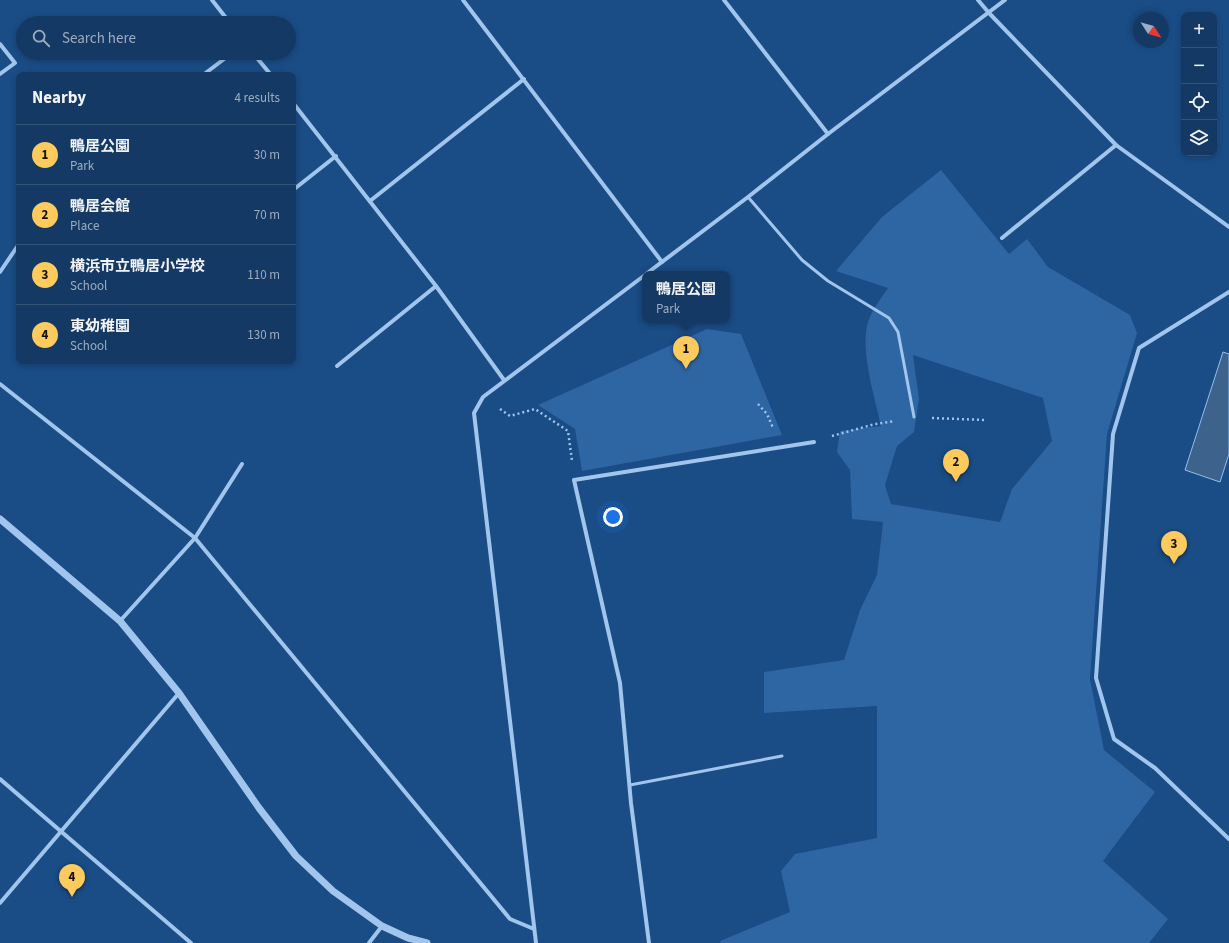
<!DOCTYPE html>
<meta charset="utf-8">
<style>
body{margin:0;font-family:"Source Sans 3","Noto Sans JP",sans-serif;background:#21446d;color:#f1f3f6}
.controls{position:absolute;right:12px;top:12px;display:grid;overflow:hidden;border-radius:8px;box-shadow:0 2px 6px #0003}
.controls button{width:36px;height:36px;display:grid;place-items:center;padding:0;border:0;border-bottom:1px solid #335378;background:#143964;color:#f1f3f6;font:20px sans-serif}
.compass{position:absolute;left:1133px;top:12px;width:36px;height:36px;border-radius:50%;background:#143964;box-shadow:0 2px 6px #0003;rotate:126deg}
.you{position:absolute;left:613px;top:517px;width:14px;height:14px;margin:-10px;border:3px solid #fff;border-radius:50%;background:#1a73e8;box-shadow:0 0 0 6px #1a73e833}
.badge{display:grid;place-items:center;width:26px;height:26px;border-radius:50%;background:#fdcb5d;color:#111;font-size:13px;font-weight:700}
.pin{position:absolute;translate:-50% -33px;filter:drop-shadow(0 1px 2px #0008)}
.pin::after{content:'';position:absolute;top:21px;width:14px;height:12px;background:inherit;clip-path:polygon(0 0,100% 0,50% 100%)}
.popup{position:absolute;left:642px;top:271px;width:88px;height:52px;box-sizing:border-box;display:grid;place-content:center;border-radius:8px;background:#143964;filter:drop-shadow(0 1px 3px #0005);font-size:13px;white-space:nowrap;color:#9dacbf}
.popup b{font-size:15px;color:#f1f3f6}
.popup::after{content:'';position:absolute;left:50%;top:100%;margin-left:-8px;border:8px solid transparent;border-top-color:#143964}
.list{margin:0;padding:0;list-style:none}
h2{display:flex;justify-content:space-between;align-items:center;height:52px;margin:0;padding:0 16px;font-size:17px}
h2 small{font-size:13px;font-weight:400;color:#9dacbf}
.list li{display:grid;grid-template-columns:26px 1fr auto;gap:12px;align-items:center;box-sizing:border-box;height:60px;padding:0 16px;border-top:1px solid #335378}
.list b{display:block;font-size:15px;white-space:nowrap}
.list p{margin:0;font-size:13px;white-space:nowrap;color:#9dacbf}
.list em{font-size:13px;font-style:normal;color:#9dacbf}
.icon{flex:none;width:22px;height:22px;fill:none;stroke:currentColor;stroke-width:2;stroke-linecap:round;stroke-linejoin:round}
.map{position:relative;flex:none;width:1229px;height:943px;overflow:hidden}
.search{position:absolute;background:#143964;box-shadow:0 2px 6px #0003;left:16px;top:16px;width:280px;height:44px;display:flex;align-items:center;gap:10px;box-sizing:border-box;padding:0 14px;border-radius:22px;color:#9dacbf;font-size:15px}
.panel{position:absolute;background:#143964;box-shadow:0 2px 6px #0003;left:16px;top:72px;width:280px;height:292px;border-radius:8px}
.map>svg:first-child{display:block}
</style>
<div class="map">
<svg width="1229" height="943" viewBox="0 0 1229 943">
<rect width="100%" height="100%" fill="#1a4c85"/>
<!-- green -->
<g fill="#2d66a3" fill-rule="evenodd">
<path d="M 941,170 L 1009,254 L 1027,239 L 1048,267 L 1130,315 L 1137,333 L 1107,434 L 1090,679 L 1104,750 L 1155,792 L 1103,861 L 1168,919 L 1149,943 L 721,943 L 720,941 L 790,912 L 781,871 L 795,854 L 877,838 L 877,706 L 764,713 L 764,672 L 844,660 L 860,610 L 877,575 L 883,522 L 852,519 L 850,470 L 837,452 L 840,431 L 881,426 C 875,398 861,354 867,326 C 870,312 880,300 888,288 L 836,271 L 882,217 ZM 913,355 L 1043,398 L 1052,441 L 1012,489 L 1000,522 L 891,504 L 885,485 L 897,446 L 914,432 L 919,399 Z"/>
<path d="M 707,329 L 741,334 L 782,435 L 582,471 L 575,429 L 538,405 Z"/>
</g>
<!-- water -->
<path fill="#3d628b" stroke="#94c0ee" d="M 1223,352 L 1229,354 L 1229,454 L 1220,482 L 1185,470 Z"/>
<g fill="none" stroke-linecap="round" stroke-linejoin="round">
<!-- path -->
<g stroke="#a1c5ec" stroke-width="2.5" stroke-dasharray="2 3" stroke-linecap="butt">
<path d="M 758,404 L 767,414 L 773,428"/>
<path d="M 500,409 L 510,416 L 535,409 L 568,431 L 572,461"/>
<path d="M 932,418 L 985,420"/>
<path d="M 832,436 L 875,424 L 895,421"/>
</g>
<!-- service -->
<g stroke="#a1c5ec" stroke-width="3">
<path d="M 748,197 L 802,260 L 828,281 L 889,318 L 898,332 L 914,417"/>
<path d="M 630,785 L 782,756"/>
</g>
<!-- minor -->
<g stroke="#a1c5ec" stroke-width="4">
<path d="M 212,0 L 230,23"/>
<path d="M 463,0 L 662,262"/>
<path d="M 724,0 L 828,134"/>
<path d="M 978,0 L 989,13 L 1116,145 L 1229,227"/>
<path d="M 0,44 L 15,63 L 0,74"/>
<path d="M 253,53 L 271,75"/>
<path d="M 203,75 L 232,53"/>
<path d="M 293,103 L 436,286 L 504,380"/>
<path d="M 293,190 L 336,156"/>
<path d="M 370,201 L 524,79"/>
<path d="M 1002,238 L 1116,145"/>
<path d="M 0,272 L 19,244"/>
<path d="M 646,274 L 748,197 L 828,134 L 1005,0"/>
<path d="M 1229,292 L 1139,348 L 1113,434 L 1096,678 L 1114,739 L 1155,768 L 1229,839"/>
<path d="M 337,366 L 436,286"/>
<path d="M 0,384 L 195,538 L 510,919 L 534,929"/>
<path d="M 120,621 L 195,538 L 242,464"/>
<path d="M 0,779 L 191,943"/>
<path d="M 0,903 L 179,693"/>
<path d="M 369,943 L 382,926"/>
<path d="M 536,943 L 474,413 L 483,397 L 645,275"/>
<path d="M 649,943 L 631,803 L 620,683 L 574,480 L 814,442"/>
</g>
<!-- tertiary -->
<path stroke="#a1c5ec" stroke-width="7" d="M 0,519 L 120,621 L 179,693 L 259,808 L 296,856 L 333,891 L 382,926 L 408,938 L 427,943"/>
</g>
</svg>
<div class="controls">
<button>+</button>
<button>−</button>
<button><svg class="icon" aria-label="locate" viewBox="0 0 24 24"><circle cx="12" cy="12" r="6"/><path d="M12 2v4M12 18v4M2 12h4M18 12h4"/></svg></button>
<button><svg class="icon" aria-label="layers" viewBox="0 0 24 24"><path d="M12 4l9 5-9 5-9-5zM3 14l9 5 9-5"/></svg></button>
</div>
<svg class="compass" viewBox="-18 -18 36 36"><path d="M0-13l5 13h-10z" fill="#e53935"/><path d="M0 13l5-13h-10z" fill="#9dacbf"/></svg>
<div class="you"></div>
<div class="pin badge" style="left:686px;top:369px">1</div>
<div class="popup"><b>鴨居公園</b>Park</div>
<div class="pin badge" style="left:956px;top:482px">2</div>
<div class="pin badge" style="left:1174px;top:564px">3</div>
<div class="pin badge" style="left:72px;top:897px">4</div>
<div class="search"><svg class="icon" aria-label="search" viewBox="0 0 24 24"><circle cx="10" cy="10" r="6"/><path d="M15 15l6 6"/></svg>Search here</div>
<section class="panel">
<h2>Nearby<small>4 results</small></h2>
<ul class="list">
<li><span class="badge">1</span><div><b>鴨居公園</b><p>Park</p></div><em>30 m</em></li>
<li><span class="badge">2</span><div><b>鴨居会館</b><p>Place</p></div><em>70 m</em></li>
<li><span class="badge">3</span><div><b>横浜市立鴨居小学校</b><p>School</p></div><em>110 m</em></li>
<li><span class="badge">4</span><div><b>東幼稚園</b><p>School</p></div><em>130 m</em></li>
</ul>
</section>
</div>
